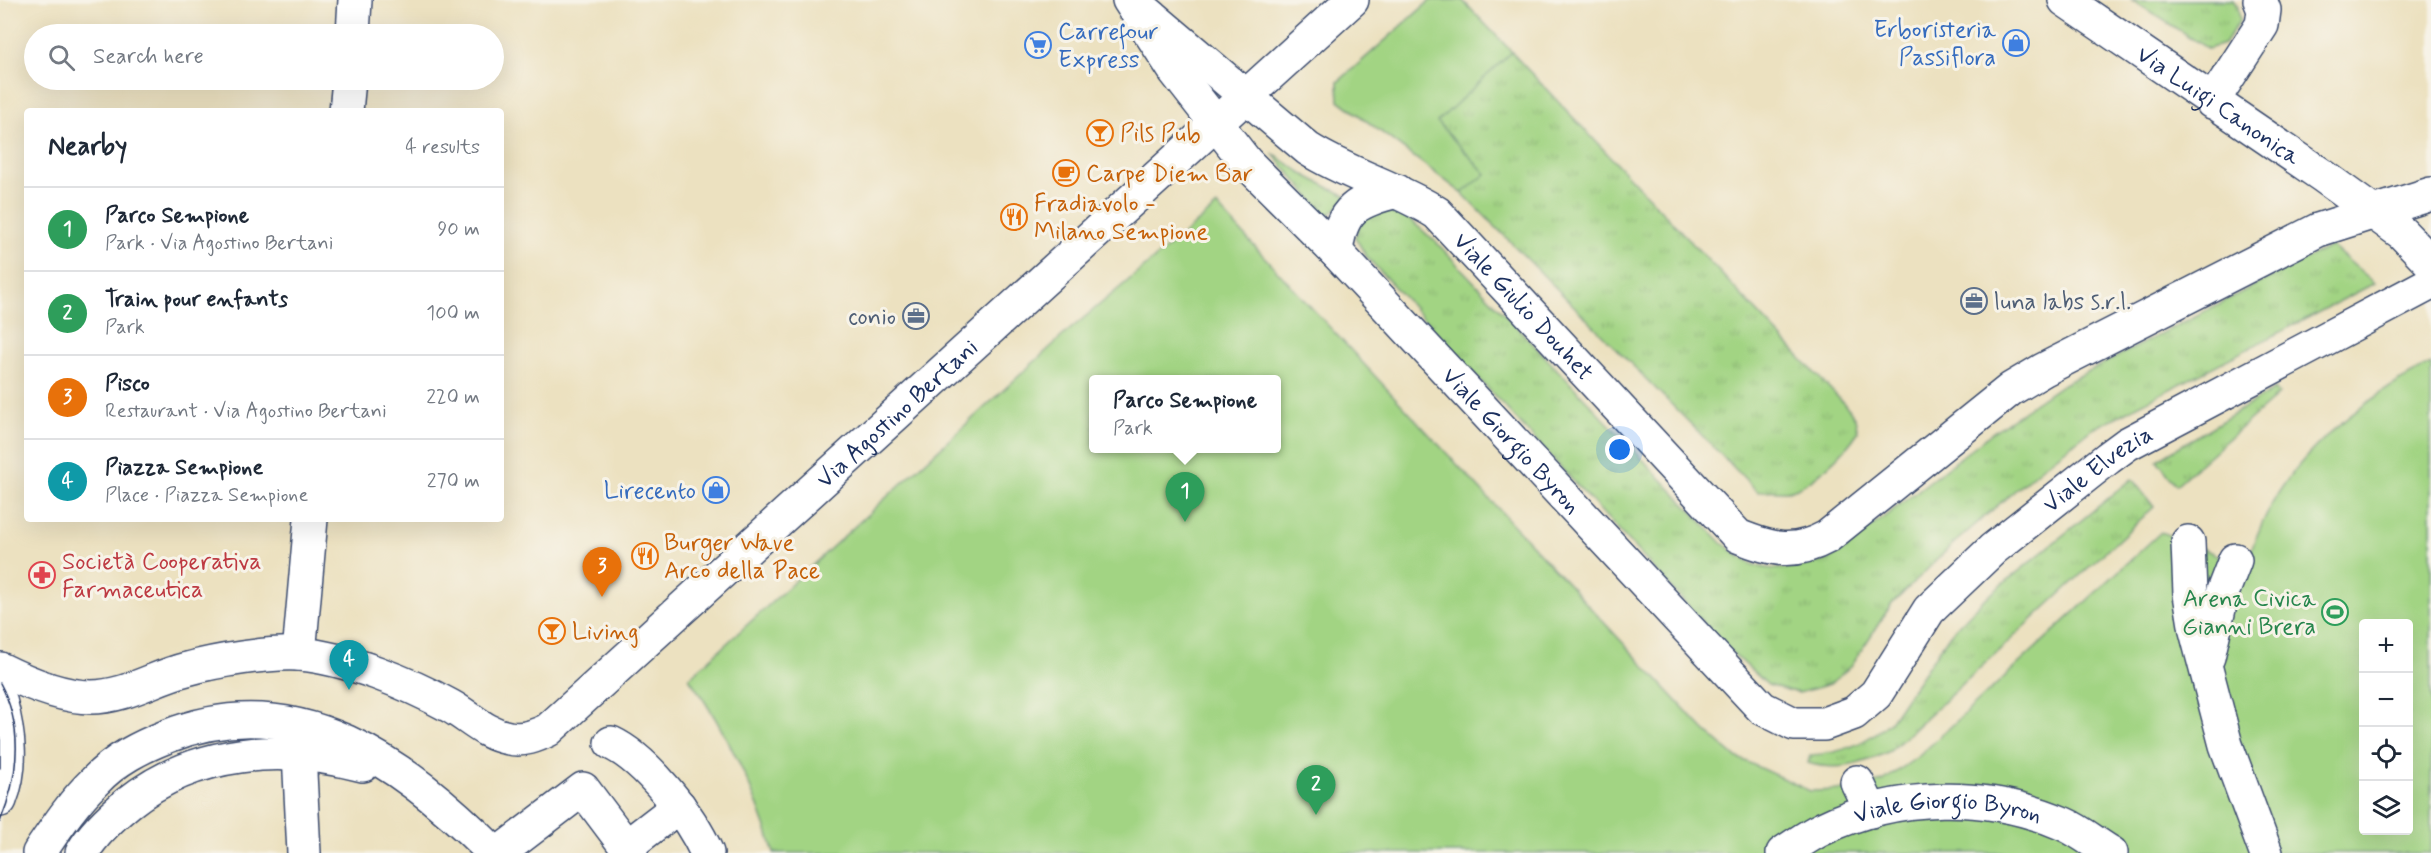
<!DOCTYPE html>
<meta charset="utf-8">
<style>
body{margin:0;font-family:Mynerve,sans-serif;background:#f6f6f7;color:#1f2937}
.controls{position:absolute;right:18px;bottom:18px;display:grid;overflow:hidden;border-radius:6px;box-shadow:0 6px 24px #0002}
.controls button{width:54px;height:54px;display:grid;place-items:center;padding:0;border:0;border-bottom:2px solid #e0e1e3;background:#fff;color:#1f2937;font:30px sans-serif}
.you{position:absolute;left:1620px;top:450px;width:21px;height:21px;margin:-15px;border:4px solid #fff;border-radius:50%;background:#1a73e8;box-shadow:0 0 0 9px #1a73e833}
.badge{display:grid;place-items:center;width:39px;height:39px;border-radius:50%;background:#db2777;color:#fff;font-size:20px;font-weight:700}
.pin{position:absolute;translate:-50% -50px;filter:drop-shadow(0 2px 3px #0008)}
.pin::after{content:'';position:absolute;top:32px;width:21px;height:18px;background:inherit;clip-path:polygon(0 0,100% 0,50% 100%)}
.popup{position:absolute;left:1089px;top:375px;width:192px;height:78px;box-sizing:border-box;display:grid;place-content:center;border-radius:6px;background:#fff;filter:drop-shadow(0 2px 4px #0005);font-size:20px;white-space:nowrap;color:#747a83}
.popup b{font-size:22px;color:#1f2937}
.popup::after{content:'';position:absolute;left:50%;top:100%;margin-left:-12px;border:12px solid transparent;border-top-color:#fff}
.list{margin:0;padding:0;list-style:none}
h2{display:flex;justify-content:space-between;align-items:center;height:78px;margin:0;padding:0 24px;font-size:26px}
h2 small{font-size:20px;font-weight:400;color:#747a83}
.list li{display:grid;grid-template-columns:39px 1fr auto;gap:18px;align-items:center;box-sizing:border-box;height:84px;padding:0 24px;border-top:2px solid #e0e1e3}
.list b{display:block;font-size:22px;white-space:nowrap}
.list p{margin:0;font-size:20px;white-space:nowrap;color:#747a83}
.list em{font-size:20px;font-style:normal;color:#747a83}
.icon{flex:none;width:33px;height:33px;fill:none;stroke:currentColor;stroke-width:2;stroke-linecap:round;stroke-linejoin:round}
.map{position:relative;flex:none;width:2431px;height:853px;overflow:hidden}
.search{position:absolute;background:#fff;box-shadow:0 6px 24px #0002;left:24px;top:24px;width:480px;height:66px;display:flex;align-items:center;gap:15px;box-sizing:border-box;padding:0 21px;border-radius:33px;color:#747a83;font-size:22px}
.panel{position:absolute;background:#fff;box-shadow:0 6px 24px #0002;left:24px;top:108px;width:480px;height:414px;border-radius:6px}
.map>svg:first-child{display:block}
</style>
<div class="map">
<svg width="2431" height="853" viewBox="0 0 2431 853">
<defs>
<pattern id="grass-tufts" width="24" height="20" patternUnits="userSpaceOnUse" patternTransform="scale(1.5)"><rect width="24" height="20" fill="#a2d483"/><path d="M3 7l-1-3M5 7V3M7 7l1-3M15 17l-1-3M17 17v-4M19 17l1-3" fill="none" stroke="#8bb674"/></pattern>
</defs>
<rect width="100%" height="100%" fill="#f7f3e8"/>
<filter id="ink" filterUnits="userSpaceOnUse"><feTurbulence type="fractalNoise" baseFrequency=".0167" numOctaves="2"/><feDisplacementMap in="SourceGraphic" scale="12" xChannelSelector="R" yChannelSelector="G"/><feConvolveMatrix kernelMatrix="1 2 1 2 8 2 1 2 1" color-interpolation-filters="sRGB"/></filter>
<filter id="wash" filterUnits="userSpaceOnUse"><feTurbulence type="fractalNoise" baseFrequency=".008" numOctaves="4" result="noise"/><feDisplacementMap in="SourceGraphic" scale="24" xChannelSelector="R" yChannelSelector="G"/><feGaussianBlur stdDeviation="1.35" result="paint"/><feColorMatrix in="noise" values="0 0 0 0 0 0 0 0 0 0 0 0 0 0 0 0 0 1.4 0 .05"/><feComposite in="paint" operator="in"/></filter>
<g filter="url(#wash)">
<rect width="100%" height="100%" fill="#ece1c0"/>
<!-- grass -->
<g fill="url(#grass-tufts)" stroke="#5e8270" stroke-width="1.5">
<path d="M 1431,0 L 1462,0 L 1849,409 L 1855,418 L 1858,432 C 1846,451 1809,489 1786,491 C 1775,491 1768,489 1758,492 L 1462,193 L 1339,100 L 1338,82 Z"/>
<path d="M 2132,0 L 2233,0 L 2238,7 L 2240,20 L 2224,44 L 2208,49 Z"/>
<path d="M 1272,153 L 1308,177 L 1348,197 L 1327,217 Z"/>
<path d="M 1382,209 L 1408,218 L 1436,242 L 1722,543 C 1731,549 1740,558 1750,563 C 1774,575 1807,566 1830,559 L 1993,432 L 2060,386 L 2331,246 L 2375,283 L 2091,430 L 2041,468 L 1953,544 L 1891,605 L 1851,666 L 1830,684 L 1799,693 L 1768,685 L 1724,645 L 1366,256 L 1355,237 L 1363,218 Z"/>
<path d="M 2275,389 L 2279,394 L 2176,485 L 2157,460 Z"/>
<path d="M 2132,479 L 2154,507 L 1890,751 C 1863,764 1838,772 1808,763 L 1810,755 C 1841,754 1867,743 1890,722 L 1950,634 L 1981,602 Z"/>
</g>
<!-- green -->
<g fill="#a2d483" stroke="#5e8270" stroke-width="1.5" fill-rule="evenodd">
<path d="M 1431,0 L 1462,0 L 1512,52 L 1437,122 L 1486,174 L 1462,193 L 1339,100 L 1338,82 Z"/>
<path d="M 1217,206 L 1704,730 L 1734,756 L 1810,791 L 1843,790 L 1883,781 L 1919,756 L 2161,532 L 2245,566 C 2256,537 2267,508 2285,483 C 2320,434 2378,390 2431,364 L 2431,853 L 774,853 C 756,792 726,730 689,678 L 1067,332 ZM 1094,380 L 1276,380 L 1276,448 L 1094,448 ZM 2364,624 L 2408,624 L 2408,830 L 2364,830 Z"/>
</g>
</g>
<g filter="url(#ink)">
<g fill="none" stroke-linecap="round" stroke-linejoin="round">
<defs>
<g id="street">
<path id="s1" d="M 2065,0 L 2323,176 L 2402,233 L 2431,263"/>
<path d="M 353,34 L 355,0"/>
<path d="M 2212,102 L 2262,25 L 2264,10 L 2260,0"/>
<path d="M 346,111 L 349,80"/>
<path d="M 2188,542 L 2190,594 L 2196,631 L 2226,745 L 2266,853"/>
<path d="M 299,654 L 311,519"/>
<path d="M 2208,657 L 2223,591 L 2235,560"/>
<path id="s2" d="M 0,669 C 26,682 61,697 91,697 C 126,697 154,677 187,669 C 215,661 270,652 299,654 C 347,658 408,683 450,706 C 470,717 485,734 509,738 C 523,741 536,736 548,730 L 1352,0"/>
<path d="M 0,700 C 9,734 13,767 0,800"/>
<path d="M 611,743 C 647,760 691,817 707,853"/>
<path d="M 299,753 L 304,853"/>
<path d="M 1857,782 L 1871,811"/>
<path d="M 627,846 L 679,806"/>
<path d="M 39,853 C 56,828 73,802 95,781 C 116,759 140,747 168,736 C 298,684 406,765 494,853"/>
<path d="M 82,853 C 93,834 111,817 128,803 C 196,749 282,744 363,765"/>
<path d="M 499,853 L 583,789 L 631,853"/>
<path id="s3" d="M 1783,853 C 1796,845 1809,835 1822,829 C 1897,792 1988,791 2064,824 C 2080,831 2096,844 2111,853"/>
</g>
<g id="secondary">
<path id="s4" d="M 1129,0 L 1175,71 L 1246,162 L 1336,252 L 1762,708 L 1794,724 L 1824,724 L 1854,713 L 1876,694 L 1929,610 L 1993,549 L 2108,458 L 2127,444 L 2431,283"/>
<path id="s5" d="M 1143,9 L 1308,149 C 1349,175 1396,187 1437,213 L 1738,536 C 1772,550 1794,555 1827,537 L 2011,389 L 2043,370 L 2318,230 L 2431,194"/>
<path d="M 1336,252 C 1341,208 1357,201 1397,191"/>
</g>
</defs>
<!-- street casing -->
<use href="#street" stroke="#3a4a6d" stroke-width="36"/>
<!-- secondary casing -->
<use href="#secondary" stroke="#3a4a6d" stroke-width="36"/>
<!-- street -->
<use href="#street" stroke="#fff" stroke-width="33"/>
<!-- secondary -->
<use href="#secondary" stroke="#fff" stroke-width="33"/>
<!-- tram -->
<g stroke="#1b2f5e" stroke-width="1.5">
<path d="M 0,683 C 24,728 19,776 0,822"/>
<path d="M 0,738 L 0,768"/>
</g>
</g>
</g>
<!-- icons -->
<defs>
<symbol id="shop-ring" viewBox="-11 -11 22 22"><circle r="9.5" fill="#f7f3e8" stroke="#3f7fe0" stroke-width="1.5"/><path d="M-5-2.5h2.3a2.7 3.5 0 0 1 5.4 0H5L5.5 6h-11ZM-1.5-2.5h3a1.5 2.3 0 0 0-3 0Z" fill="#3f7fe0"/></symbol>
<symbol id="supermarket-ring" viewBox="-11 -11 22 22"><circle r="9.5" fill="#f7f3e8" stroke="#3f7fe0" stroke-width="1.5"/><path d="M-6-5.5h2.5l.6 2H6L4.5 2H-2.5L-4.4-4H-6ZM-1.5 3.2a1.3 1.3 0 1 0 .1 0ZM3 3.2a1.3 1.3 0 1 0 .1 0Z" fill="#3f7fe0"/></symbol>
<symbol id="bar-ring" viewBox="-11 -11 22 22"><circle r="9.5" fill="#f7f3e8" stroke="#e8710a" stroke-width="1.5"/><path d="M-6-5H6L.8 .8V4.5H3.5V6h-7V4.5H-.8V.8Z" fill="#e8710a"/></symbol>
<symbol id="cafe-ring" viewBox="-11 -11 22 22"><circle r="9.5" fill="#f7f3e8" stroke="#e8710a" stroke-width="1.5"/><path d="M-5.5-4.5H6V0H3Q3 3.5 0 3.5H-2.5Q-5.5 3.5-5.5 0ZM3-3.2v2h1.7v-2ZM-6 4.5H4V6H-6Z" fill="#e8710a"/></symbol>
<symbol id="restaurant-ring" viewBox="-11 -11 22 22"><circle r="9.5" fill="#f7f3e8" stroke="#e8710a" stroke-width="1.5"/><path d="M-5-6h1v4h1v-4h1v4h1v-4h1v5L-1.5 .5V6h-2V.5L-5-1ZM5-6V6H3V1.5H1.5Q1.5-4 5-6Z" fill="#e8710a"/></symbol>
<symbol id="office-ring" viewBox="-11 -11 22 22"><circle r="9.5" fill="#f7f3e8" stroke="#5c6f8a" stroke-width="1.5"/><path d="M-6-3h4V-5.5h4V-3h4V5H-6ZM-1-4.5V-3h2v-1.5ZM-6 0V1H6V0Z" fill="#5c6f8a"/></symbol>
<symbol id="pharmacy-ring" viewBox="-11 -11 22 22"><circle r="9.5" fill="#f7f3e8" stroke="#e0444e" stroke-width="1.5"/><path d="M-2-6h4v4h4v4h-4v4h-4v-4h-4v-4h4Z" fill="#e0444e"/></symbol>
<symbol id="stadium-ring" viewBox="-11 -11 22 22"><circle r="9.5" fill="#f7f3e8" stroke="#2e9e5b" stroke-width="1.5"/><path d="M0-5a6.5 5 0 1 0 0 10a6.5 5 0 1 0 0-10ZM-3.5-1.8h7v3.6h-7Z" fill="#2e9e5b"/></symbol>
</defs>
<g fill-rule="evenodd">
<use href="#shop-ring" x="2001" y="28" width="30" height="30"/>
<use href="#supermarket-ring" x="1023" y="30" width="30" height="30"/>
<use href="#bar-ring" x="1085" y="118" width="30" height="30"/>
<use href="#cafe-ring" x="1051" y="158" width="30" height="30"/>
<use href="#restaurant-ring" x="999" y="202" width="30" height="30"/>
<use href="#office-ring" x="1959" y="286" width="30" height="30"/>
<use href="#office-ring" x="901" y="301" width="30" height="30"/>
<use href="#shop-ring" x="701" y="475" width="30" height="30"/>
<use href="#restaurant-ring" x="630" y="541" width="30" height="30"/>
<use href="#pharmacy-ring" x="27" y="560" width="30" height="30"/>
<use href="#stadium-ring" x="2320" y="597" width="30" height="30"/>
<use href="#bar-ring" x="537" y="616" width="30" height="30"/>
</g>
<g text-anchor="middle" stroke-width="6" stroke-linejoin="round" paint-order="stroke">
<!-- shop labels -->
<g font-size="24" fill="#366cbe" stroke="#f7f3e8" text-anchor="end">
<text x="1996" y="37">Erboristeria<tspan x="1996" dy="28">Passiflora</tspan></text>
<text x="1058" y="39" text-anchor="start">Carrefour<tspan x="1058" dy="28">Express</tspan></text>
<text x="696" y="498">Lirecento</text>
</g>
<!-- street labels -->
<g font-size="24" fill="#1b2f5e" stroke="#f7f3e8">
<text dy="8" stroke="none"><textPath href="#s1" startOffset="186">Via Luigi Canonica</textPath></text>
<text dy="8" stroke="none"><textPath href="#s5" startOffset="488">Viale Giulio Douhet</textPath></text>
<text dy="8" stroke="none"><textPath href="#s2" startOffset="1050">Via Agostino Bertani</textPath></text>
<text dy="8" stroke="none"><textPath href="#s4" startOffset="585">Viale Giorgio Byron</textPath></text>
<text dy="8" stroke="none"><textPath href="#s4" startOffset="1398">Viale Elvezia</textPath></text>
<text dy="8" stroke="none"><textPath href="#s3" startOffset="176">Viale Giorgio Byron</textPath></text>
</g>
<!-- food labels -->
<g font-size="24" fill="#c56008" stroke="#f7f3e8" text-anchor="start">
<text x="1120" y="141">Pils Pub</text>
<text x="1086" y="181">Carpe Diem Bar</text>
<text x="1034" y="211">Fradiavolo -<tspan x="1034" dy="28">Milano Sempione</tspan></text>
<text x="664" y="550">Burger Wave<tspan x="664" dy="28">Arco della Pace</tspan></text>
<text x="572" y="639">Living</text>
</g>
<!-- service labels -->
<g font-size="24" fill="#4e5e75" stroke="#f7f3e8" text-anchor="start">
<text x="1994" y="309">luna labs s.r.l.</text>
<text x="896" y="324" text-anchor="end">conio</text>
</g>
<!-- health labels -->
<g font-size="24" fill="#be3a42" stroke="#f7f3e8" text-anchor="start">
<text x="62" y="569">Società Cooperativa<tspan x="62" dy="28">Farmaceutica</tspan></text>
</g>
<!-- leisure labels -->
<g font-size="24" fill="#27864d" stroke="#f7f3e8" text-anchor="end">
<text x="2316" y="606">Arena Civica<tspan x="2316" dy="28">Gianni Brera</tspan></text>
</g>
</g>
</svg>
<div class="controls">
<button>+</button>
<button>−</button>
<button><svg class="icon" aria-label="locate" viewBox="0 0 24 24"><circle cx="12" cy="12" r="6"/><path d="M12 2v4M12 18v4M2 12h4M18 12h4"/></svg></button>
<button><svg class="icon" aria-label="layers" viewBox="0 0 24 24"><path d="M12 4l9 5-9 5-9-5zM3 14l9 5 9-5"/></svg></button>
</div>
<div class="you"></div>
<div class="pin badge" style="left:1185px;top:522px;background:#2e9e5b">1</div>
<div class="popup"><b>Parco Sempione</b>Park</div>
<div class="pin badge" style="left:1316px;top:815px;background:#2e9e5b">2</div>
<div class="pin badge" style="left:602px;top:597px;background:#e8710a">3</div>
<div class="pin badge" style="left:349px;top:690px;background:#0f9aa8">4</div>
<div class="search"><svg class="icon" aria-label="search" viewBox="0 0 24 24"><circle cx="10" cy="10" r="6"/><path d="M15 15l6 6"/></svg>Search here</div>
<section class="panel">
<h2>Nearby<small>4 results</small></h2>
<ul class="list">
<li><span class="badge" style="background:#2e9e5b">1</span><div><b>Parco Sempione</b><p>Park · Via Agostino Bertani</p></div><em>90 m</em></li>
<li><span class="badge" style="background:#2e9e5b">2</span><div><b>Train pour enfants</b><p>Park</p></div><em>100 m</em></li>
<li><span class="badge" style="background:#e8710a">3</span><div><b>Pisco</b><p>Restaurant · Via Agostino Bertani</p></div><em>220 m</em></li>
<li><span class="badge" style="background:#0f9aa8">4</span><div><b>Piazza Sempione</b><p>Place · Piazza Sempione</p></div><em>270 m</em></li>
</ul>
</section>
</div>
